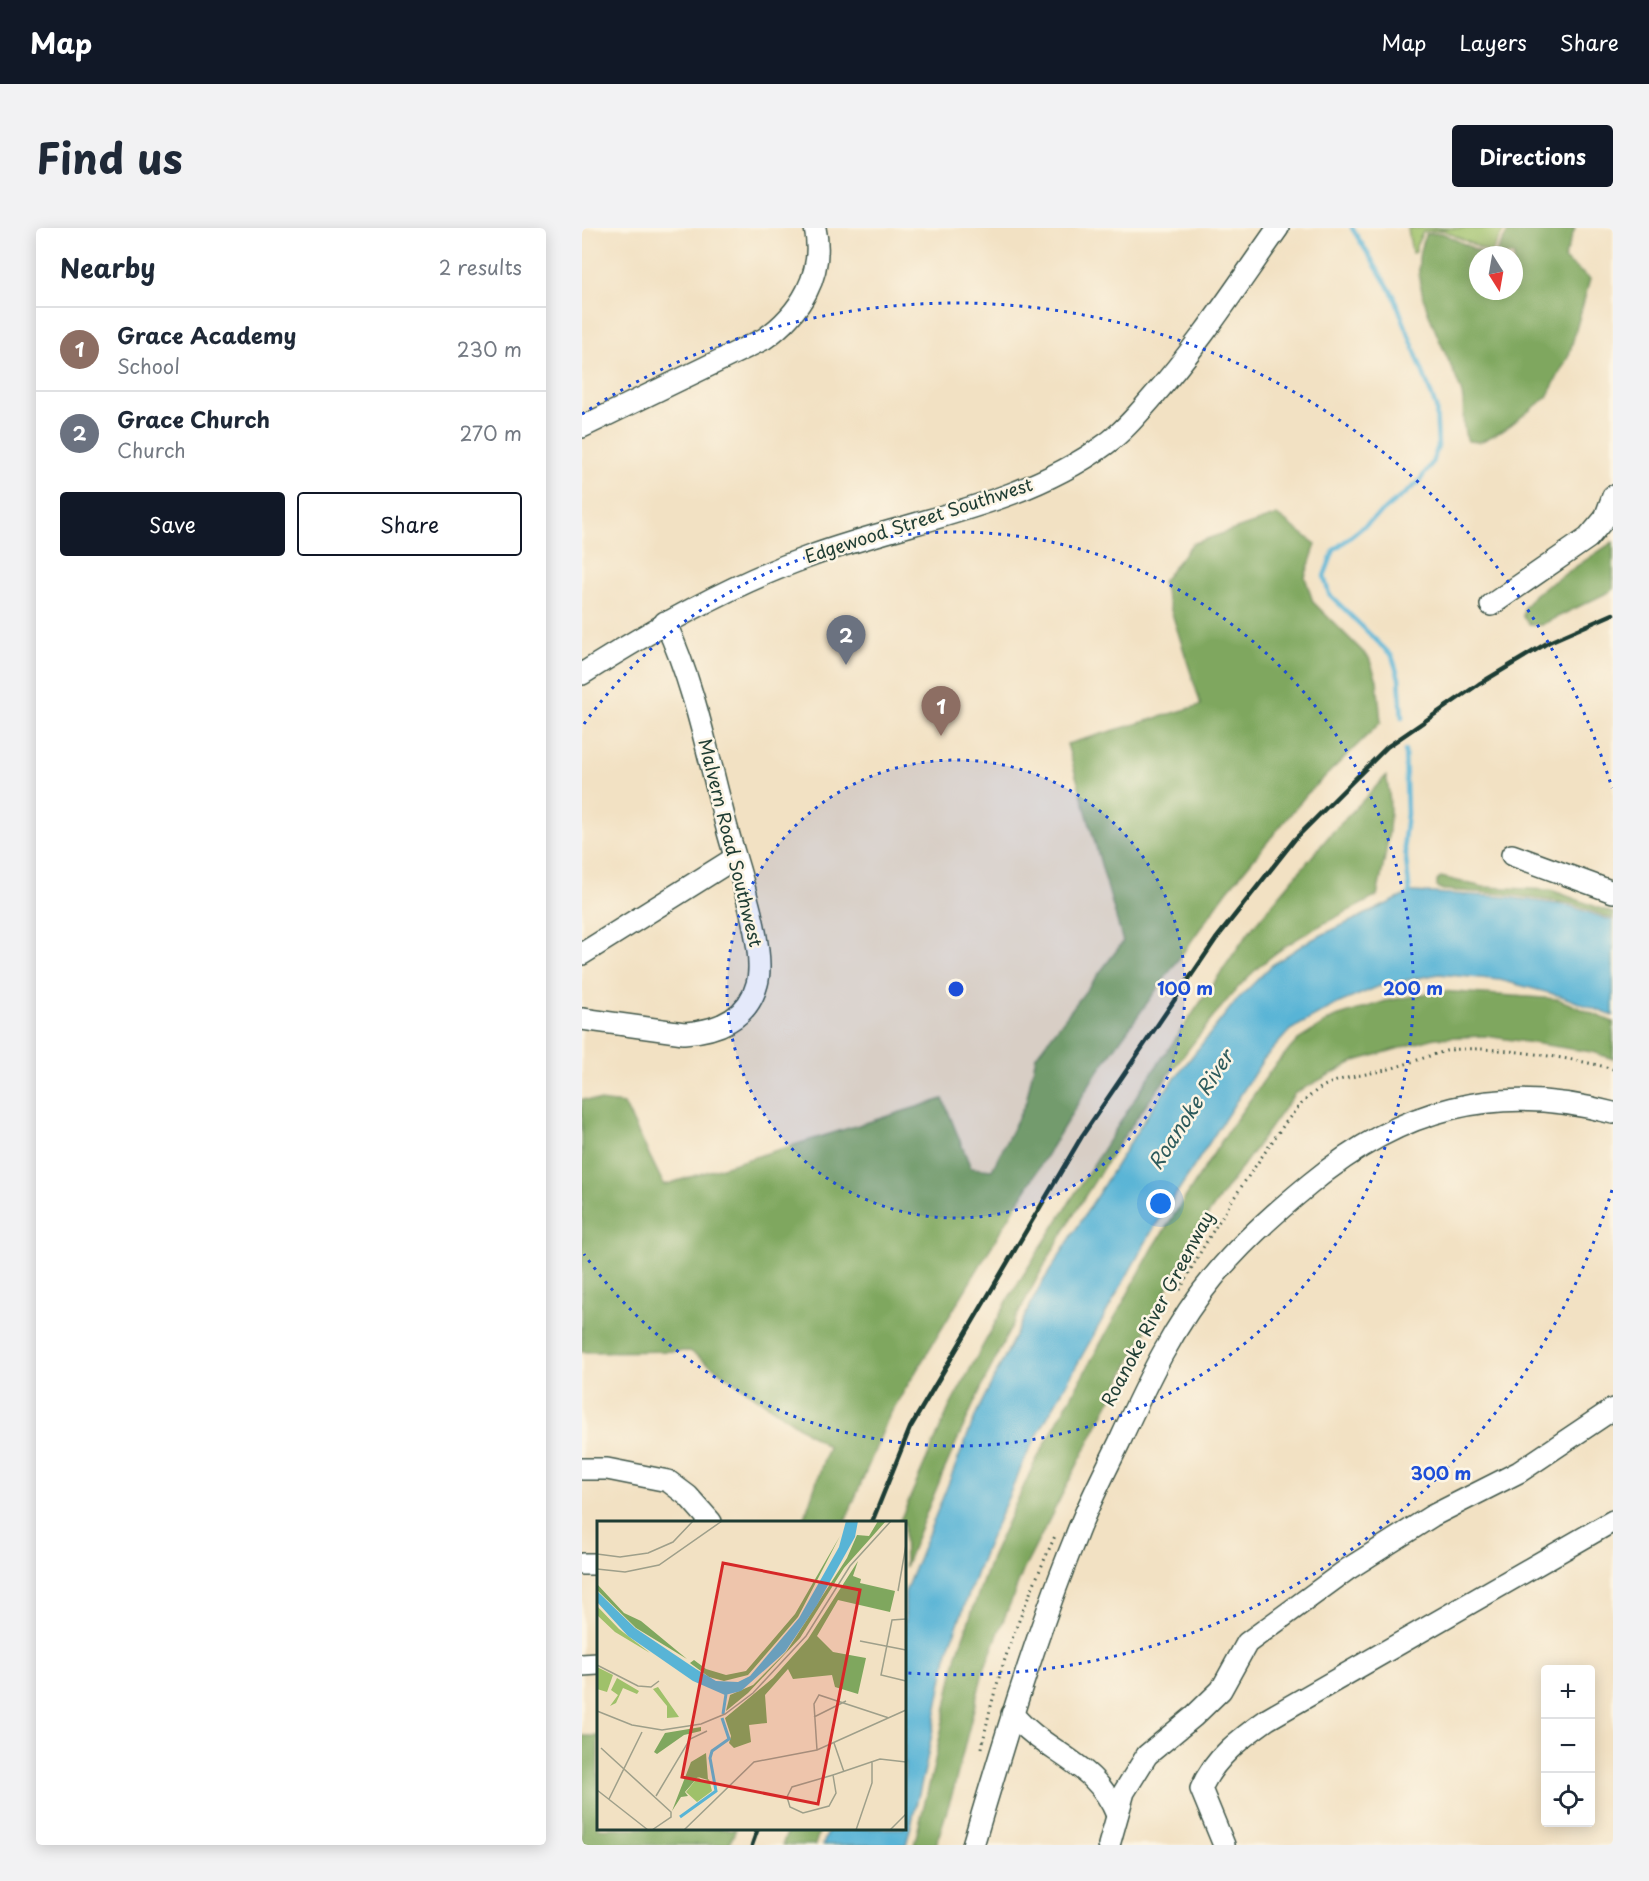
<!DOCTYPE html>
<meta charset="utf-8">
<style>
body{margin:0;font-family:"Playpen Sans",sans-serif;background:#f2f2f3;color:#1f2937}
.controls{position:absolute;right:18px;bottom:18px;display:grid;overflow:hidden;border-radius:6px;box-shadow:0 3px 15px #0003}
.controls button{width:54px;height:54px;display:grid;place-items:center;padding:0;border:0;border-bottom:2px solid #e0e1e3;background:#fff;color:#1f2937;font:30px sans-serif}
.compass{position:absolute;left:887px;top:18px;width:54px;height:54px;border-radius:50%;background:#fff;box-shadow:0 3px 15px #0003;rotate:169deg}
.you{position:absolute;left:579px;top:976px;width:21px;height:21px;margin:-15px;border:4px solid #fff;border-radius:50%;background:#1a73e8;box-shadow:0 0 0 9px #1a73e833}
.badge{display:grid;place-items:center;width:39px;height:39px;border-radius:50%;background:#111827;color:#fff;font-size:20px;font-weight:700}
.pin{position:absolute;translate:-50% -50px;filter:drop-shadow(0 2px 3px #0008)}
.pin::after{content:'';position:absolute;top:32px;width:21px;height:18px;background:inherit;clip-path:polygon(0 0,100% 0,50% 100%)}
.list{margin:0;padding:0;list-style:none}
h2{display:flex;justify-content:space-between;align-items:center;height:78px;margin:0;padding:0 24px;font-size:26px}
h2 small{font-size:20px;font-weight:400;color:#747a83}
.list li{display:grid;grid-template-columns:39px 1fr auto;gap:18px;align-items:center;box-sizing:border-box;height:84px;padding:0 24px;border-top:2px solid #e0e1e3}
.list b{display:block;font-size:22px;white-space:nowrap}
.list p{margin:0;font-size:20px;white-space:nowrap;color:#747a83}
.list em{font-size:20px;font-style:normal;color:#747a83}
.actions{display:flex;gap:12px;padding:18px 24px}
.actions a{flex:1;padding:14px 0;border:2px solid #111827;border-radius:6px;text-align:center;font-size:21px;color:#111827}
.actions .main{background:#111827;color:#fff}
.icon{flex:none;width:33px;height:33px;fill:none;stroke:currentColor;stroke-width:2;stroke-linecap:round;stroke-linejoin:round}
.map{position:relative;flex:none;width:1031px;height:1617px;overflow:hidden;border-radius:6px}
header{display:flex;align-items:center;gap:36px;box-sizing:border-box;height:84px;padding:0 30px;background:#111827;color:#fff}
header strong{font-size:28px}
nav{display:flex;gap:33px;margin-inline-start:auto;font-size:21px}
.intro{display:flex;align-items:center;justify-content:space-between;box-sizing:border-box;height:144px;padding:0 36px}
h1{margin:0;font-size:42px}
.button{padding:15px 27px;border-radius:6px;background:#111827;color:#fff;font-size:21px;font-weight:700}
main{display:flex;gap:36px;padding:0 36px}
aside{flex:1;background:#fff;border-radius:6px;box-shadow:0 3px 15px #0003}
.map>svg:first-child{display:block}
</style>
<header>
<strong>Map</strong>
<nav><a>Map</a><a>Layers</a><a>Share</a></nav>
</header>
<div class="intro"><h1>Find us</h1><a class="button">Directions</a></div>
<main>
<aside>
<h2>Nearby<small>2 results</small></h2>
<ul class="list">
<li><span class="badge" style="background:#8d6e63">1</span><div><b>Grace Academy</b><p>School</p></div><em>230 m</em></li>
<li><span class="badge" style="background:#6b7280">2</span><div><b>Grace Church</b><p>Church</p></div><em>270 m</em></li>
</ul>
<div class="actions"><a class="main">Save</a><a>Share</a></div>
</aside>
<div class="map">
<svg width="1031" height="1617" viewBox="0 0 1031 1617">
<rect width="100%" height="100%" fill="#fcf5e5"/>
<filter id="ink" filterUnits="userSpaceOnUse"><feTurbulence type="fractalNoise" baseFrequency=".0167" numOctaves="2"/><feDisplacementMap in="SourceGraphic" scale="12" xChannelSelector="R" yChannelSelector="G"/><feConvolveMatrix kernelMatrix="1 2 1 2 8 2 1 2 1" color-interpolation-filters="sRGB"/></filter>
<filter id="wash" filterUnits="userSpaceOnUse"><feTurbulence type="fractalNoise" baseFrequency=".008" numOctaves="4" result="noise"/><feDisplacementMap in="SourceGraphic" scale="24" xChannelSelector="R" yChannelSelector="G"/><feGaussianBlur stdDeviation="1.35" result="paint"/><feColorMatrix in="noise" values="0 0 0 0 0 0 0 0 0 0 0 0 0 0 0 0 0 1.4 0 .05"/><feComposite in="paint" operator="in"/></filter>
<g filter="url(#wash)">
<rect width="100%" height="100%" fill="#f2e1c3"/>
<!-- green -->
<path fill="#9fc16a" stroke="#5f7f4f" stroke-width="1.5" d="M 826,0 L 923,0 L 909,25 L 861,2 L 841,4 L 834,18 L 834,24 L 830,25 Z"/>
<!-- forest -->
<g fill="#7fa75e" stroke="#4f7249" stroke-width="1.5">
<path d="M 928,0 L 993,0 L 982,31 L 1008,51 L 987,127 L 965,169 L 922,202 L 898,214 L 886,213 C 877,197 885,180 879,163 C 864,118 819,53 844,6 L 860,5 L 904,27 L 896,27 L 896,63 L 932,63 L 932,27 L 913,27 Z"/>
<path d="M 695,287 L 734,316 L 723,349 L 731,374 L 787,430 L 795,452 L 799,494 L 725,566 L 645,663 L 510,852 L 307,1188 L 263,1294 L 221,1294 L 246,1219 L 108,1123 L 0,1124 L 0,871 L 42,876 L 82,957 L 361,871 L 389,940 L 410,942 L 444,874 L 454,828 L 541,714 L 485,516 L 619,477 L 580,354 L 610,316 Z"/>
<path d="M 1031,314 L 1031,362 L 959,397 L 948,397 L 941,389 L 942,380 L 953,366 Z"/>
<path d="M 804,548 C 814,588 803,629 795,668 C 758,688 718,705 685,732 C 653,758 627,795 602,827 C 481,979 392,1159 323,1339 L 322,1294 L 317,1294 L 320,1288 L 367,1180 L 428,1068 L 563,855 L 666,705 L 747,608 Z"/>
<path d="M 859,649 L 901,659 L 969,662 L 1031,685 L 1031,691 L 990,676 L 924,666 L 861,662 L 855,659 L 855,653 Z"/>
<path d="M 858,763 L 976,771 L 1031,794 L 1031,831 L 1010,824 L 904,808 L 853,810 L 773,833 L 713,865 L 617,999 L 441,1343 L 401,1444 L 372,1560 L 354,1617 L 332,1617 L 351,1542 L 375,1426 L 409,1330 L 451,1238 L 571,1020 L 646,903 L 692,838 L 716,812 L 751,790 L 804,773 Z"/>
<path d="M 0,1508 L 16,1508 L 16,1600 L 154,1601 L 147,1617 L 0,1617 Z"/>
<path d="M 207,1601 L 207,1600 L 238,1601 L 233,1617 L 200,1617 Z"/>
</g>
<!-- water -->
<path fill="#58b4d6" stroke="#3c7885" stroke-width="1.5" d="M 830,664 L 925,669 L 988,678 L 1031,693 L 1031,788 L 979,768 L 918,752 L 857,746 L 800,757 L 755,776 L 708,802 L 681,832 L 570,1003 L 446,1224 L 403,1322 L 366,1423 L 343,1541 L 324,1617 L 241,1617 L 247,1601 L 322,1600 L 323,1364 L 395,1184 L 457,1060 L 571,878 L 653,774 L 690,737 L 725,714 Z"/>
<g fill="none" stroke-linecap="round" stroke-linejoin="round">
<!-- stream -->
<g stroke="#58b4d6" stroke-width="4.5">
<path d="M 770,0 L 812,68 L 854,179 L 856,218 L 850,235 L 836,255 L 752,322 L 742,348 L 747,366 L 810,428 L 817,450 L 820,490"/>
<path d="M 823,523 L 825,586 L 822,612 L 828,668"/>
</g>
</g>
</g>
<g filter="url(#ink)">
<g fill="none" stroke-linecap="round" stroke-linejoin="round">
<defs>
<g id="minor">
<path d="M 0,199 L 182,111 C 218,86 243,46 233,0"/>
<path d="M 909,377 L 1006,310 L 1023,290 L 1031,268"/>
<path d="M 0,446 C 73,400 147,357 229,328 C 327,292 438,279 524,216 C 541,204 555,187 569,171 C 616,118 655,58 696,0"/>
<path d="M 930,627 L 1031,664"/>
<path d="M 0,726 L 153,630"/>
<path d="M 0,791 L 102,805 C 135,803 166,791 175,756 C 185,722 156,641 146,604 C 127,534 114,460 83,394"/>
<path d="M 0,1241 L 25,1241 L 86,1253 L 106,1268 L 129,1294"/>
<path d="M 0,1336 L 16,1336"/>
<path d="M 0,1437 L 16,1436"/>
<path d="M 430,1486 C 466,1527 514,1534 535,1587"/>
<path d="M 391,1617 C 422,1513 453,1409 494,1308 C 506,1276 522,1246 537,1215 C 564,1156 592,1096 634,1046 C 661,1013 695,983 728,956 C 819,880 915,854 1031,885"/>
<path d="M 527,1617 L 542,1564 L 565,1527 L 611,1489 L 639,1462 L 665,1415 L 766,1341 L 850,1288 L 937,1244 L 1031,1181"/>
<path d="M 642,1617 L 619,1561 C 632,1530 659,1510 686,1491 L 1031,1293"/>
</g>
</defs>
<!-- minor casing -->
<use href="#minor" stroke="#3f5649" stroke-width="24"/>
<!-- path -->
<g stroke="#3f5649" stroke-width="3" stroke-dasharray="1.5 4.5" stroke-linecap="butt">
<path d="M 598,1062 C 622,1015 649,973 679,930 C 695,907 711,880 734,863 C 752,850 777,848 799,843 C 821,838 842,829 864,823 C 896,815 998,831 1031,841"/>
<path d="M 400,1520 C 413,1445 442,1377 473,1308"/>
</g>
<!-- minor -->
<use href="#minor" stroke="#fff" stroke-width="21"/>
<!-- rail -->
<g stroke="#1f3d34" stroke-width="4.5">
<path d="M 290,1294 L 328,1200 L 500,908 L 634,711 L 713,611 L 805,519 L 897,456 L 967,414 L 1031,386"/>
<path d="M 170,1617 L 176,1600"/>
</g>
</g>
</g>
<!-- distance rings -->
<circle cx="374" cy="761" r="229" fill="#1d4ed8" fill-opacity=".12"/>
<g fill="none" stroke="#1d4ed8" stroke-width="3" stroke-dasharray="3 6">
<circle cx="374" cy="761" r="229"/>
<path d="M2 496A457 457 0 1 1 2 1026"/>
<path d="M1030 962A686 686 0 0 1 326 1445M0 186A686 686 0 0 1 1030 560"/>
</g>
<g text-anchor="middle" stroke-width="5" stroke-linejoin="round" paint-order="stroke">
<!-- street labels -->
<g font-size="18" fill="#1f3d34" stroke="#fcf5e5">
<text transform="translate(337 293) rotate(-18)" y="6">Edgewood Street Southwest</text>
<text transform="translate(148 615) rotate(76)" y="6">Malvern Road Southwest</text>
<text transform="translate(576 1081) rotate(-62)" y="6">Roanoke River Greenway</text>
</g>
<!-- water labels -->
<g font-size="20" font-style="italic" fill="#2d5b5c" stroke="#fcf5e5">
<text transform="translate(609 882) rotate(-57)" y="7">Roanoke River</text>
</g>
</g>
<!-- overview -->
<g transform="translate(15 1293)">
<rect width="309" height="309" fill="#f2e1c3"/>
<path d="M 0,85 L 22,108 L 53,132 L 18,111 L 0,94 ZM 0,146 L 16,154 L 10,171 L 0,168 ZM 20,157 L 42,170 L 40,173 L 26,167 L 19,182 L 13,185 L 21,174 L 14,169 ZM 61,166 L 82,196 L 70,197 L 70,185 L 56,168 ZM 101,256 L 107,261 L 112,258 L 115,270 L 100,281 L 89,271 Z" fill="#9fc16a"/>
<path d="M 281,0 L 289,0 L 247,47 L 203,117 L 151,172 L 129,190 L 133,174 L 156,164 L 189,131 L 250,37 L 260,14 L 272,15 ZM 243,15 L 201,96 L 151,154 L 127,160 L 112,156 L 93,142 L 97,139 L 109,148 L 129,154 L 149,150 L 198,93 ZM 261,40 L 256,55 L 264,58 L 263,62 L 298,70 L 293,91 L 241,79 L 220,115 L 236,131 L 269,137 L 261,173 L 238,166 L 235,154 L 196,158 L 191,148 L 168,174 L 170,202 L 152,204 L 154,221 L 137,227 L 132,222 L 134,215 L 128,197 L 176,157 L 211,118 ZM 0,63 L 27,92 L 44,100 L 90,138 L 39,107 L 0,69 ZM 104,206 L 104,210 L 87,214 L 60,233 L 57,231 L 68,212 ZM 109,232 L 111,259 L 101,256 L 88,271 L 91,275 L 84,276 L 75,290 L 94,241 Z" fill="#7fa75e"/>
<path d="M 249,0 L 261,0 L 258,16 L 220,84 L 188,131 L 144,170 L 128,174 L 96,160 L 31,115 L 0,81 L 0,70 L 38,107 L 99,148 L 119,160 L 141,161 L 153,155 L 202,97 L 242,26 Z" fill="#58b4d6"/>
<path fill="none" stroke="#58b4d6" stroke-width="3" d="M 126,193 L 129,173M 83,296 L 119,270 L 113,237 L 115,230 L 132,218 L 125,197"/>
<path fill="none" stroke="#9e9f8a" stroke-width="1.5" d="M 0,33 L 23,36 L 51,32 L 76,21 L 96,0M 0,48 L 28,51 L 62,44 L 125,0M 301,70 L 309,24M 309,98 L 295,99 L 284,154 L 309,160M 263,120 L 309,129M 0,144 L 41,165 L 54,166 L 62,160M 0,190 L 35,204 L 65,209 L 104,203 L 128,193 L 156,172 L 209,115 L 253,45 L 294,0M 217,196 L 249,180M 237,222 L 247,251M 4,227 L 74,291 L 74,296 L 55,309M 220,229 L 217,183 L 222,174 L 292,197M 309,241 L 309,274M 236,254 L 239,272 L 232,285 L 206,292 L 193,286 L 190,276 L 195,266 ZM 236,254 L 283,238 L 309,241M 0,269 L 51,309M 59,275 L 93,218 L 110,210M 12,278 L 45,211M 87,309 L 157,241 L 220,229 L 309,189M 259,309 L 275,262 L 275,240M 293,309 L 309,293"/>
<path fill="#d62828" fill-opacity="0.15" stroke="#d62828" stroke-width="3" d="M 126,42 L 263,69 L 221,283 L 85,256 Z"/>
<rect width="309" height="309" fill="none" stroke="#1f3d34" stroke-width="3"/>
</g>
<circle cx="374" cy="761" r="9" fill="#1d4ed8" stroke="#fcf5e5" stroke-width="3"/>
<g font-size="18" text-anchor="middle" font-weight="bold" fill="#1d4ed8" stroke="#fcf5e5" stroke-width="5" stroke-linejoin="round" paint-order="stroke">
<text x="603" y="767">100 m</text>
<text x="831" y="767">200 m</text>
<text x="859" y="1252">300 m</text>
</g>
</svg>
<div class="controls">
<button>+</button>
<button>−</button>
<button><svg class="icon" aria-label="locate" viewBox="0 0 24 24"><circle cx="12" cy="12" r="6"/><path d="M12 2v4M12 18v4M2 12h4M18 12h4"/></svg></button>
</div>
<svg class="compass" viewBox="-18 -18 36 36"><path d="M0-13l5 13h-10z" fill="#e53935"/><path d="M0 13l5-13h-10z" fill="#747a83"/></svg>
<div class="you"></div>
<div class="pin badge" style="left:359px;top:508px;background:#8d6e63">1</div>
<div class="pin badge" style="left:264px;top:437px;background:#6b7280">2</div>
</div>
</main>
